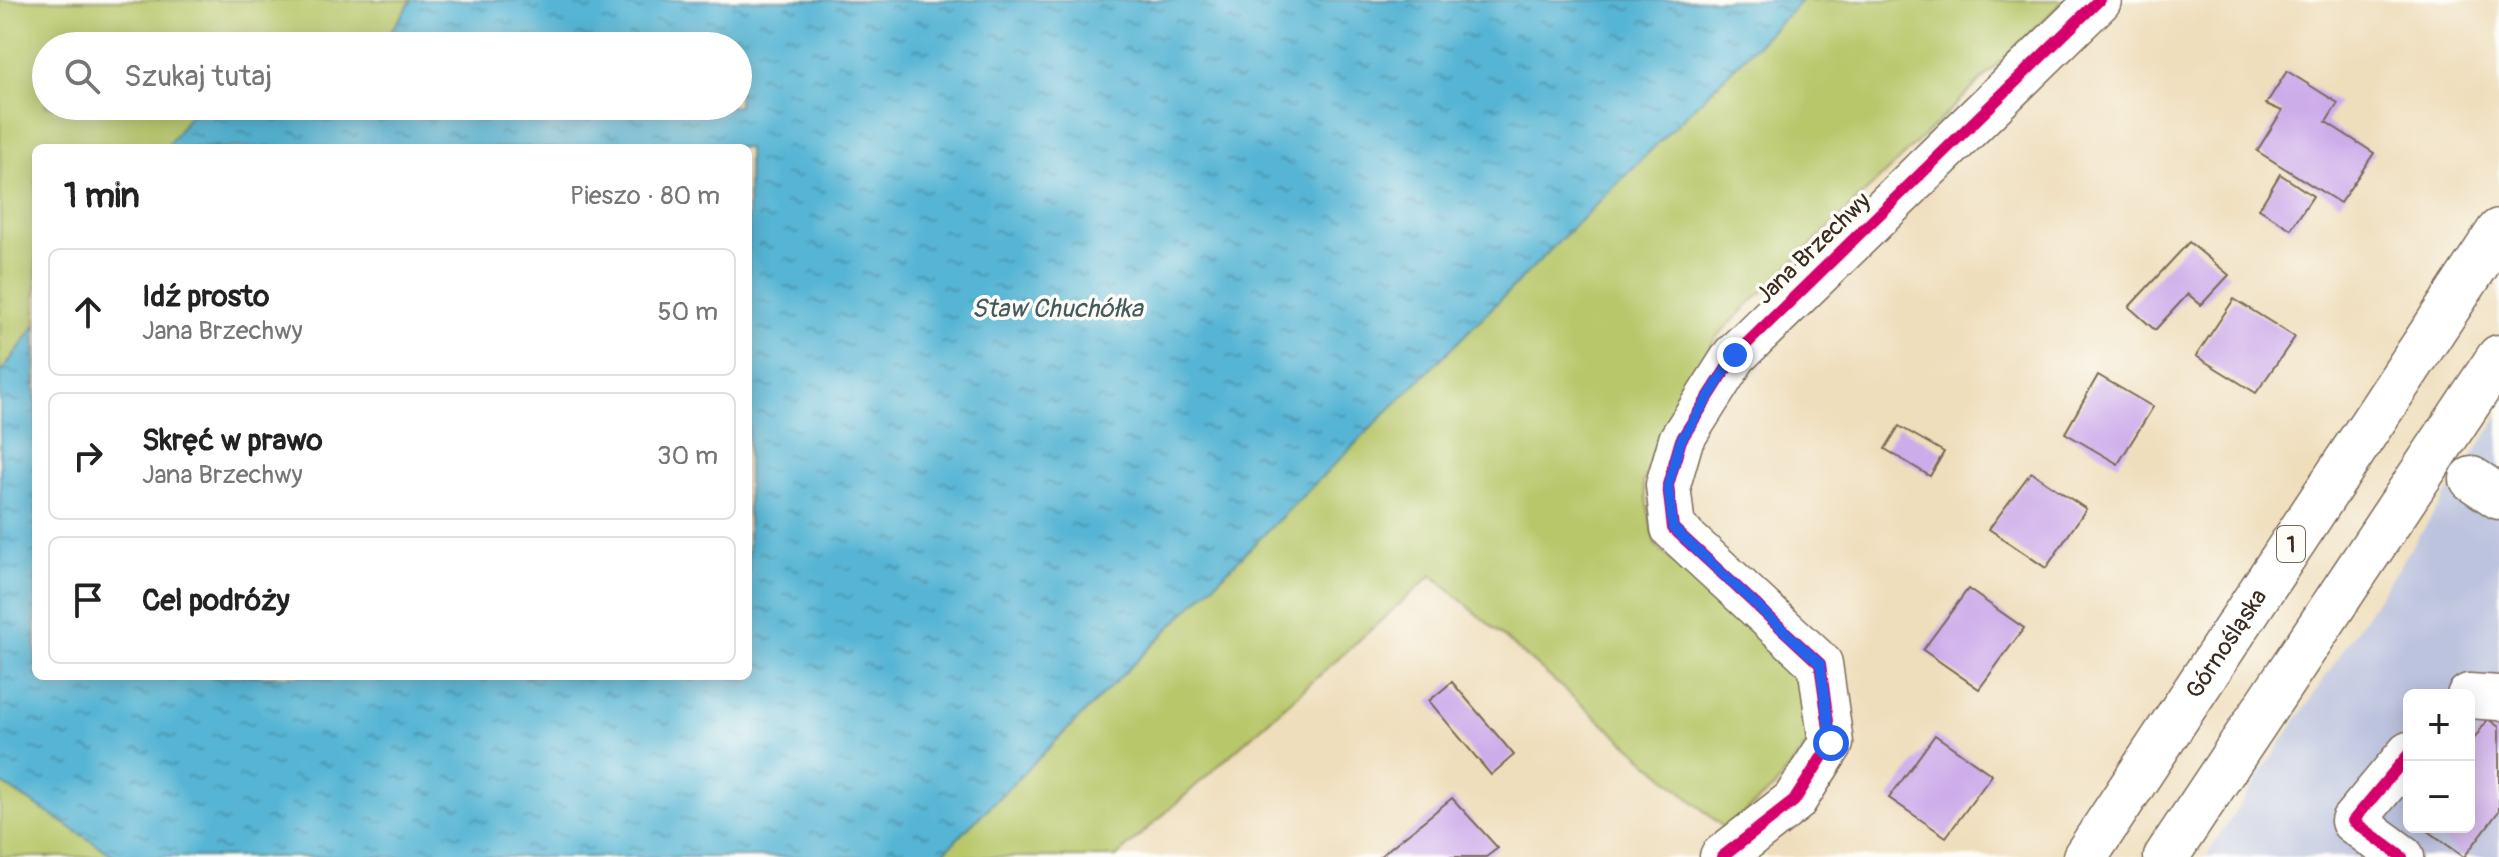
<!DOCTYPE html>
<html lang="pl">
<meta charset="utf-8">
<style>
body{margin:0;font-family:Pangolin,sans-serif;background:#f2f2f2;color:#222}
.controls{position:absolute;right:24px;bottom:24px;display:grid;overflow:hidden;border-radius:12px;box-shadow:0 4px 20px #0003}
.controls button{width:72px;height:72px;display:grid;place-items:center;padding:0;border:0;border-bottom:2px solid #e0e0e0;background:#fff;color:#222;font:40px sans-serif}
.stop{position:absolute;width:24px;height:24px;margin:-18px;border:6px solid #2563eb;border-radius:50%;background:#fff}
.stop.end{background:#2563eb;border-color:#fff;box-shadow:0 2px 8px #0008}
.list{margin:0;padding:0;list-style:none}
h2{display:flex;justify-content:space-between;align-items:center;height:104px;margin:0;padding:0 32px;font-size:34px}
h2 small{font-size:26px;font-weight:400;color:#767676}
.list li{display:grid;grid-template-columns:52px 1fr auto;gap:24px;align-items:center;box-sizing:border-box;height:128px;margin:0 16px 16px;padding:0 16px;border:2px solid #e0e0e0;border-radius:12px}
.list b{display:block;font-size:30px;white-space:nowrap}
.list p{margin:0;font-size:26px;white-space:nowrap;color:#767676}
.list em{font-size:26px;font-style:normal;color:#767676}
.icon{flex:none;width:44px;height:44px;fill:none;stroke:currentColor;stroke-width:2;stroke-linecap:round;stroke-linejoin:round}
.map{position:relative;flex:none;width:2499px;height:857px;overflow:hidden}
.search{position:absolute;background:#fff;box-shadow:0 4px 20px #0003;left:32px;top:32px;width:720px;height:88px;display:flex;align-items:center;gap:20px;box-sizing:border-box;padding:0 28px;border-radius:44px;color:#767676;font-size:30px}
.panel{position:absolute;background:#fff;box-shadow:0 4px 20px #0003;left:32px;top:144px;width:720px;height:536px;border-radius:12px}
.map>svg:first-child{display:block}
</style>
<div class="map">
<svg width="2499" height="857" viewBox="0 0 2499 857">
<defs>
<pattern id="water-ripples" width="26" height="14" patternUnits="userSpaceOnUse" patternTransform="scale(2)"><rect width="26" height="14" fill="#56b5d4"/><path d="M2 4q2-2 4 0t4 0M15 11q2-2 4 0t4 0" fill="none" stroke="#4893ab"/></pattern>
</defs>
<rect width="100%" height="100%" fill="#fdfcf7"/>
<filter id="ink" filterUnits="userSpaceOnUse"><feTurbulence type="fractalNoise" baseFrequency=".0125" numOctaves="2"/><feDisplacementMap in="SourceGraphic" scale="16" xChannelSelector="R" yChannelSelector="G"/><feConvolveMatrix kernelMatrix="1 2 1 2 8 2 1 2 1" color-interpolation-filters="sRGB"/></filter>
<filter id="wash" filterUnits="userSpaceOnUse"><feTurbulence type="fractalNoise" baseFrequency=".006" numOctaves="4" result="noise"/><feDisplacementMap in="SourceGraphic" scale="32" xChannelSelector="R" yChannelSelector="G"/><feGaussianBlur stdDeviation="1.8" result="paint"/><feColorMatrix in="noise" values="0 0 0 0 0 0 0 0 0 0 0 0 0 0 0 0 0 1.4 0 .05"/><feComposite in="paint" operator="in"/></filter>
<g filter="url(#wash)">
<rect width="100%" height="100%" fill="#efdebc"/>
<!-- industrial -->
<path fill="#bcc3de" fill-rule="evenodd" d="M 2499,416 L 2499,857 L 2207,857 L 2216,841 ZM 2409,695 L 2469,695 L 2469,827 L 2409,827 Z"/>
<!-- green -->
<g fill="#b8c76a" stroke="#7a7844" stroke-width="2">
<path d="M 0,0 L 412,0 L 381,46 L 46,46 L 46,106 L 197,106 L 166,148 L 36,148 L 36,325 L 0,374 Z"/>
<path d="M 1802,0 L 2064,0 L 1717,336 L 1662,430 L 1643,484 L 1655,545 L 1800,674 L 1812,738 L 1776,786 L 1725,829 L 1432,575 L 1116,857 L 939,857 Z"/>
<path d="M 0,782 L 116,857 L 0,857 Z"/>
</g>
<!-- water -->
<path fill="url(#water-ripples)" stroke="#487079" stroke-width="2" d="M 412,0 L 1802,0 L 939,857 L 116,857 L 0,782 L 0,374 L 36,325 L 36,676 L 748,676 L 748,148 L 166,148 L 197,106 L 738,106 L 738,46 L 381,46 Z"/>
<g id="blocks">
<!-- building -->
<g fill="#cdacea">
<path d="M 2287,71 L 2338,103 L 2326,122 L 2374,153 L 2340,203 L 2257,151 L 2282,111 L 2266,104 Z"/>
<path d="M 2280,174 L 2313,196 L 2291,229 L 2259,209 Z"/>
<path d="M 2189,242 L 2229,275 L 2201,305 L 2188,294 L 2155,330 L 2129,307 Z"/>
<path d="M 2234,299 L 2295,337 L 2256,393 L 2196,356 Z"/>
<path d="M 2098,375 L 2153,407 L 2118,464 L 2065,433 Z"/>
<path d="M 1899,426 L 1944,452 L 1930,476 L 1885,449 Z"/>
<path d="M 2031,472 L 2086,509 L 2046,568 L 1989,529 Z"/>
<path d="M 1968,589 L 2024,628 L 1979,689 L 1923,650 Z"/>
<path d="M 1452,682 L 1514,755 L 1491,775 L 1429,701 Z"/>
<path d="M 2488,719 L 2499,727 L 2499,811 L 2464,857 L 2423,827 L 2469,827 L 2469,746 Z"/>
<path d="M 1935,735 L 1992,775 L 1946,837 L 1889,798 Z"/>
<path d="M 1452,798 L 1498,848 L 1486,857 L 1379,857 Z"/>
</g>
</g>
</g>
<g filter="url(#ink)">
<use href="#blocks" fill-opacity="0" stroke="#7a6955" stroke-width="2"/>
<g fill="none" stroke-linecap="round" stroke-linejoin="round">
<defs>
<g id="street">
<path d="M 2472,479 L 2499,497"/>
<path d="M 2469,696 L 2499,698"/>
<path d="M 1722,857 L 1794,801 L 1831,743 L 1820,664 L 1673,528 L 1668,485 L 1681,440 L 1735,355 L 2099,0"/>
<path d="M 2402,857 L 2353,821 L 2409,754"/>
</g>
<g id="primary">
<path id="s1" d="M 2085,857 L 2499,231"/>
<path d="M 2166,857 L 2499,357"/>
</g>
</defs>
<!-- street casing -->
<use href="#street" stroke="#7a6955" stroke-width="47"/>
<!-- primary casing -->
<use href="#primary" stroke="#7a6955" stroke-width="47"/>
<!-- street -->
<use href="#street" stroke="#fff" stroke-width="44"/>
<!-- primary -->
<use href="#primary" stroke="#fff" stroke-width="44"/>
<defs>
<g id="cycleway">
<path d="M 1722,857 L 1794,801 L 1831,743 L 1820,664 L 1673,528 L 1668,485 L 1681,440 L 1735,355 L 2099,0"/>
<path d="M 2402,857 L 2353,821 L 2409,754"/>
</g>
</defs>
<!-- cycleway casing -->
<use href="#cycleway" stroke="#fdfcf7" stroke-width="17"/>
<!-- cycleway -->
<use href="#cycleway" stroke="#d6006c" stroke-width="12"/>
</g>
</g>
<g fill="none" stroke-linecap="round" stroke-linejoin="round" filter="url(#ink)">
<!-- route -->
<path stroke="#2563eb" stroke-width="10" d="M 1735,355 L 1681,440 L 1668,485 L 1673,528 L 1820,664 L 1831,743"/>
</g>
<g text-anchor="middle" stroke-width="7" stroke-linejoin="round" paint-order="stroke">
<!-- shield labels -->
<rect fill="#fdfcf7" stroke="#75695f" stroke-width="2" x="2277" y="526" width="28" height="36" rx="6"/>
<g font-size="22" font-weight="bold" fill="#3b2a1e">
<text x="2291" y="552">1</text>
</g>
<!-- street labels -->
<g font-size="24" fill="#3b2a1e" stroke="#fdfcf7">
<text transform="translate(1813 248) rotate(-44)" y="8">Jana Brzechwy</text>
<text dy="8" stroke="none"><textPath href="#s1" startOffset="256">Górnośląska</textPath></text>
</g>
<!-- water labels -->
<g font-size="26" font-style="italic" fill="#445b5e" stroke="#fdfcf7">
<text x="1057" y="317">Staw Chuchółka</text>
</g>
</g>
</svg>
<div class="controls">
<button>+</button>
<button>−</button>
</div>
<div class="stop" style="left:1831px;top:743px"></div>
<div class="stop end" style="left:1735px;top:355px"></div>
<div class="search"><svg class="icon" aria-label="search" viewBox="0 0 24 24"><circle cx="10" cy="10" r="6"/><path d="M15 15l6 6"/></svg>Szukaj tutaj</div>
<section class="panel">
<h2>1 min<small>Pieszo · 80 m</small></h2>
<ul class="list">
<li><svg class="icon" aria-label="ahead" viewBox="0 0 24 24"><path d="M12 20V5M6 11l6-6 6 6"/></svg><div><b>Idź prosto</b><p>Jana Brzechwy</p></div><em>50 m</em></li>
<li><svg class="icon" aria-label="right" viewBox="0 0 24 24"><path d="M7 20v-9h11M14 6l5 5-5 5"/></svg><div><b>Skręć w prawo</b><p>Jana Brzechwy</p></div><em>30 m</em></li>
<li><svg class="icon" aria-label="arrive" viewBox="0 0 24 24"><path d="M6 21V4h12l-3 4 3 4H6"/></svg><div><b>Cel podróży</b></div></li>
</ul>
</section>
</div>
